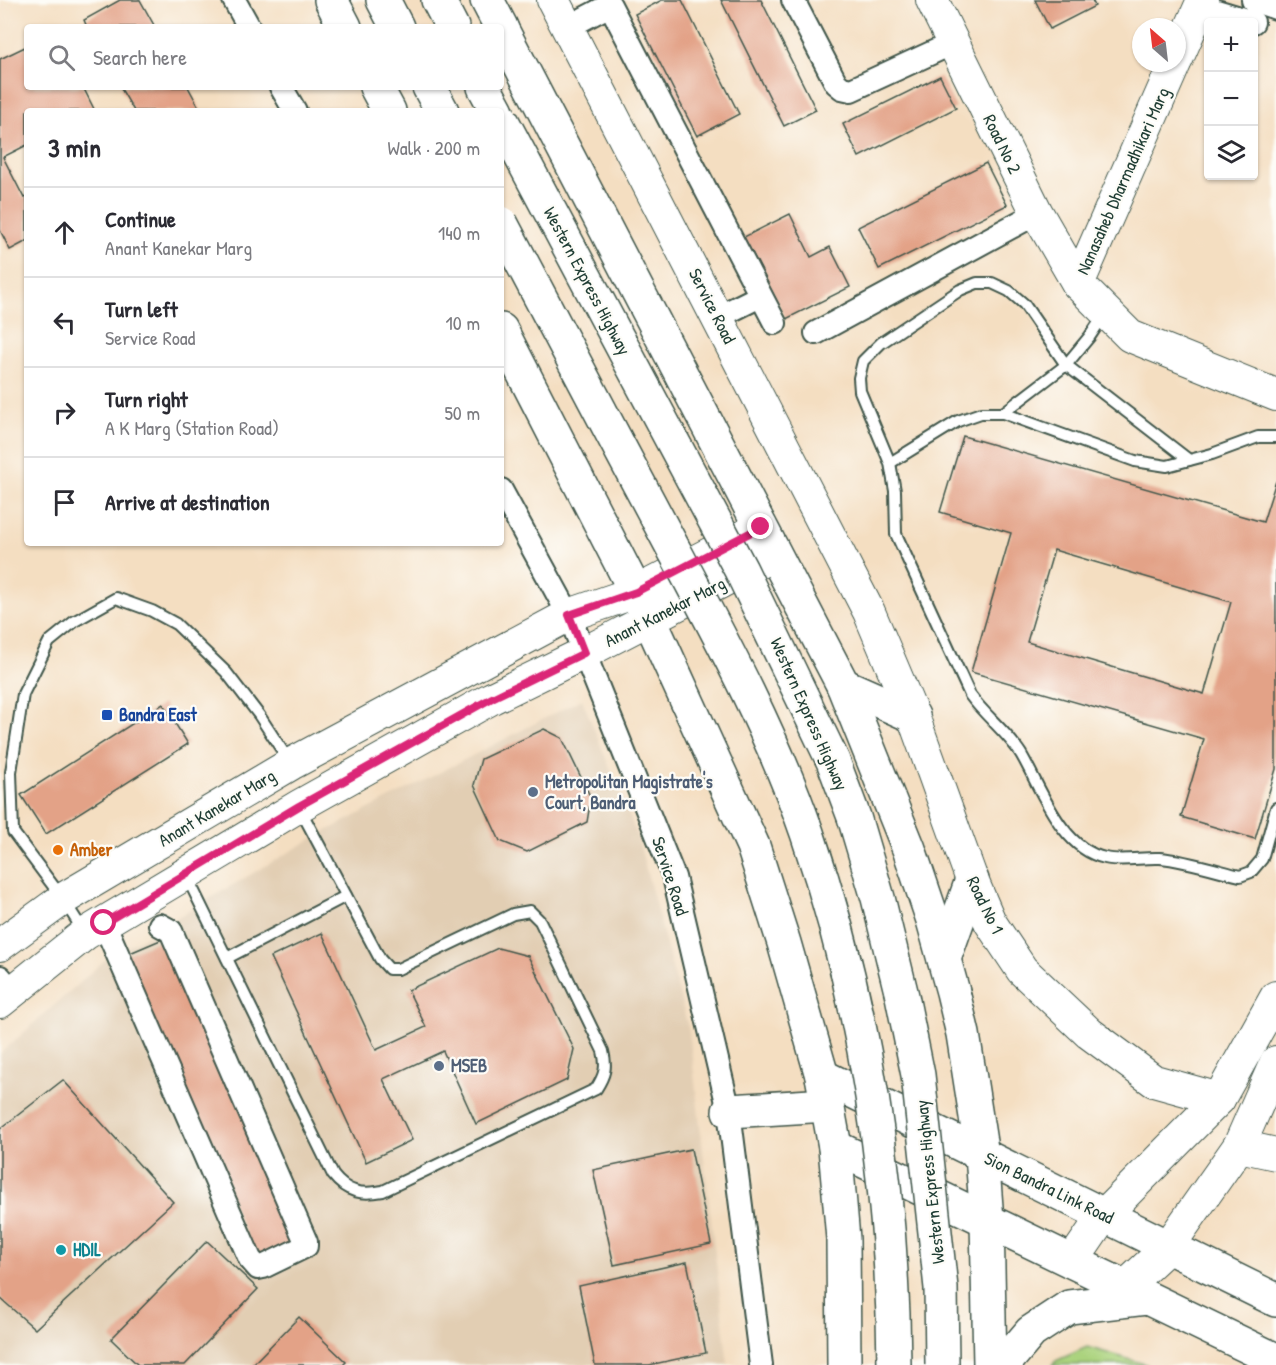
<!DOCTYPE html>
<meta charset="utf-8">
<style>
body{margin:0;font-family:"Patrick Hand",sans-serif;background:#f7f7f7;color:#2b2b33}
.controls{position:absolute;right:18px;top:18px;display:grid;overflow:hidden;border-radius:6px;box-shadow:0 2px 4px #0004}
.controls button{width:54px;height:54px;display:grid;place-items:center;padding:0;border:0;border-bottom:2px solid #e1e1e2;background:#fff;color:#2b2b33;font:30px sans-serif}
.compass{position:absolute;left:1132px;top:18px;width:54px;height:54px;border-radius:50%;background:#fff;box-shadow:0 2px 4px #0004;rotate:332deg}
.stop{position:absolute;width:18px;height:18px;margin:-14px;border:4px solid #db2777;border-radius:50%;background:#fff}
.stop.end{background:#db2777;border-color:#fff;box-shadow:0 2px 6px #0008}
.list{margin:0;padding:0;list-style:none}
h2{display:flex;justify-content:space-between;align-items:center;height:78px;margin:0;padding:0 24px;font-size:26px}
h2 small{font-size:20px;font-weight:400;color:#7c7c81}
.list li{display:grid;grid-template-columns:39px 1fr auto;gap:18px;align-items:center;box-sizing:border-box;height:90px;padding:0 24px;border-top:2px solid #e1e1e2}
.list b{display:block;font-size:22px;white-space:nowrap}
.list p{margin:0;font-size:20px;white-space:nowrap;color:#7c7c81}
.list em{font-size:20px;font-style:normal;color:#7c7c81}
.icon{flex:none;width:33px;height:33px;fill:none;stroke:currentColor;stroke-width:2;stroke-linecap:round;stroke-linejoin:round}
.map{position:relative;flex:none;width:1276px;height:1365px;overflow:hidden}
.search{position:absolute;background:#fff;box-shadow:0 2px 4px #0004;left:24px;top:24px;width:480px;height:66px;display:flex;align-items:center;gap:15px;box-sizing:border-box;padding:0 21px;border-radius:6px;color:#7c7c81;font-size:22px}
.panel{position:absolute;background:#fff;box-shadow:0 2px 4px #0004;left:24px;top:108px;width:480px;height:438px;border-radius:6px}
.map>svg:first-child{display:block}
</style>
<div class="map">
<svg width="1276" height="1365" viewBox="0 0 1276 1365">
<rect width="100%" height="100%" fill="#fdfcf7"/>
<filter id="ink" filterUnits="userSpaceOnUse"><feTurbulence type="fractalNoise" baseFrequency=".0167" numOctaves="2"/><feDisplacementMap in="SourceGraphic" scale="12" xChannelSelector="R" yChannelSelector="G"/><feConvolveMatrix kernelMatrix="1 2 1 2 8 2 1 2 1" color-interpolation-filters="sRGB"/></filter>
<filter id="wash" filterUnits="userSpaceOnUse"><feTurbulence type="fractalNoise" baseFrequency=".008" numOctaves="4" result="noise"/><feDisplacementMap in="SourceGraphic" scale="24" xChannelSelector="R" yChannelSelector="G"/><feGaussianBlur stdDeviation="1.35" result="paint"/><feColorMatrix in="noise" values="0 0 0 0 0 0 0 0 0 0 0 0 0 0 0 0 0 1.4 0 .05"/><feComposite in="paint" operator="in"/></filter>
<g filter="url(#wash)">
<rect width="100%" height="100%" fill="#f4dec1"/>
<!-- built -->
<path fill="#e2ceb3" d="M 582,699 L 637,835 L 689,1031 L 728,1365 L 0,1365 L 0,1054 L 106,959 L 315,837 Z"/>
<!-- green -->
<path fill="#abd37e" stroke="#658859" stroke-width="1.5" d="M 1087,1347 L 1148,1365 L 1052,1365 L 1056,1361 Z"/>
<g id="blocks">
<!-- building -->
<g fill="#e3a287" fill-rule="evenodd">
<path d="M 120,0 L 140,0 L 155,27 L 87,27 L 84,20 Z"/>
<path d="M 662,0 L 682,0 L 739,114 L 697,136 L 635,14 Z"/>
<path d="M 721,0 L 761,0 L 816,110 L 784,126 Z"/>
<path d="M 1035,0 L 1092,0 L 1095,6 L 1050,29 Z"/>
<path d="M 27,46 L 27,87 L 83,87 L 95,111 L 27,111 L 27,145 L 3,157 L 24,198 L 27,197 L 27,241 L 10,250 L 0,230 L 0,59 Z"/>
<path d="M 940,76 L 956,108 L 859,157 L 843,124 Z"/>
<path d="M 120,87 L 188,87 L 201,111 L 134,111 Z"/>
<path d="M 986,163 L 1007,205 L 879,269 L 858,227 Z"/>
<path d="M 790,214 L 811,257 L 830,247 L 850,287 L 786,319 L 744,237 Z"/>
<path d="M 963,436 L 1263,522 L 1276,481 L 1276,769 L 1255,839 L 1181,817 L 1204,739 L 971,672 L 1011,533 L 940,512 ZM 1054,550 L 1231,602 L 1204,694 L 1027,642 Z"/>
<path d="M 163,704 L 188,744 L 46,834 L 21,795 Z"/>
<path d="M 544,729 L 562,738 L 591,798 L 587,822 L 527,852 L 500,841 L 474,785 L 481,759 Z"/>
<path d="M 322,933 L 376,1050 L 426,1027 L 408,990 L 498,948 L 528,956 L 574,1049 L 567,1080 L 476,1124 L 443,1051 L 383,1079 L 412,1140 L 366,1162 L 271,957 Z"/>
<path d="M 165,938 L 300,1243 L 258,1261 L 123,956 Z"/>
<path d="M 63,1080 L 173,1202 L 35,1329 L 0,1298 L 0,1129 Z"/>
<path d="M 691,1149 L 711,1244 L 614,1265 L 593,1170 Z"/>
<path d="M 207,1241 L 258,1289 L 185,1365 L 138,1365 L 111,1339 Z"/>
<path d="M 687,1262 L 706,1353 L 649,1365 L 595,1365 L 579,1286 Z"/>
<path d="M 299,1317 L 346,1362 L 343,1365 L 252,1365 Z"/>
</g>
</g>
</g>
<g filter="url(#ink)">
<use href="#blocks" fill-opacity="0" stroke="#3f5549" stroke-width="1.5"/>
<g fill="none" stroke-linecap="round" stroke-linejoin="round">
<defs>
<g id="lane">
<path d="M 1104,315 L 1090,336 L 1066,365 L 1024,304 L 1009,291 L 992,283 L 977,283 L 960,290 L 881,343 L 863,361 L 859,378 L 860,391 L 890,463 L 895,491 L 896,534 L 970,695 C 985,716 1007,732 1021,754 C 1041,788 1061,849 1105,858 C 1123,862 1142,857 1160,858 C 1184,860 1216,870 1240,876 L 1251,872 L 1262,859 L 1276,808"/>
<path d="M 1003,413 L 1066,365 L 1189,460"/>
<path d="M 890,463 L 958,421 L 981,413 L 1003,413 L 1135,461 L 1167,466 L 1212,454 L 1258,437 L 1276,437"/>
<path d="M 187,877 L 333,1175 C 347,1193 362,1195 383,1191 L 596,1089 C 605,1075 607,1067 603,1051 L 540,921 L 530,911 L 513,914 L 398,969 L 389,969 L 380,959 L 300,809"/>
<path d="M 84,932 L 63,899 L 13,832 L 11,772 L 23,694 L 49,642 L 75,621 L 116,598 L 152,611 L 176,624 L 226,672 L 259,715 L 289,761"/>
<path d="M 227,958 L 346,896"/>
</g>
<g id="street">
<path d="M 234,0 L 249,27"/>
<path d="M 793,0 L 836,83 L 842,88 L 851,90 L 953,43"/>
<path d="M 1253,0 L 1276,8"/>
<path d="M 1200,6 L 1253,22"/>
<path d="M 568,27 L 610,5 L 775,323"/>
<path d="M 281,87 L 295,111"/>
<path d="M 718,317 L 760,296"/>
<path d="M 816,333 L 1037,213"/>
<path d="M 501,490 L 569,615 L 674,877 L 729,1111 L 761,1365"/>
<path d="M 104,923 L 250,1259 L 258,1268 L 263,1267 L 302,1248 L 306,1246 L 306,1242 L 171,931 L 160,925"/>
<path d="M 0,977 L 12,991"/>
</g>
<g id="secondary">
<path d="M 553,0 L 869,612 L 913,716 L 972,880 L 990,922 L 1022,970 L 1089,1033 L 1154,1081 L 1219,1099"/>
<path d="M 932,0 L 1037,213 L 1078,284 L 1130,336 L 1276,395"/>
<path d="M 1177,59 L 1203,0"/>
<path d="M 1078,284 L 1175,63"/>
<path d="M 0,945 L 63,899 L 291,764 L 569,615 L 636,592 L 761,527"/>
<path d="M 0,1002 L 85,934 L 299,806 L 492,698 L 584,653 L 775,554"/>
<path d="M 1239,1146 L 1276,1154"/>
<path d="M 1072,1262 L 1104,1215 L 1219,1099 L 1276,997"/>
<path d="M 1125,1287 L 1168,1247 L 1239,1146 L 1276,1062"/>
</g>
<g id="primary">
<path d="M 822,1076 L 1276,1300"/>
<path d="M 835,1147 L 1276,1360"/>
<path d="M 1003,1365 L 1031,1332 L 1069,1307 L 1146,1298"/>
</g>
<g id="highway">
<path d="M 331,0 L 345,27"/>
<path d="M 383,0 L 397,27"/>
<path d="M 438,0 L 452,27"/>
<path d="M 487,0 L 501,27"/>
<path d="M 501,28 L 843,685 L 909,849 L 933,920 L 953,992 L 963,1034 L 982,1155 L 987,1220 L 990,1365"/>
<path d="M 376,87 L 389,111"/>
<path d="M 429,87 L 442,111"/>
<path d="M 484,87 L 497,111"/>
<path d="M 501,330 L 650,620 L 753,846 L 784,943 L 822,1076 L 835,1147 L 843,1239 L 844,1365"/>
<path d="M 843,685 L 913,716"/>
<path d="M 944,959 L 972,880"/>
<path d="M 729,1111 L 827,1105"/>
</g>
</defs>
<!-- lane casing -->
<use href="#lane" stroke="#3f5549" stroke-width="14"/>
<!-- street casing -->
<use href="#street" stroke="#3f5549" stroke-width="26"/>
<!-- secondary casing -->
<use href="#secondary" stroke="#3f5549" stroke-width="34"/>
<!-- primary casing -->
<use href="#primary" stroke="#3f5549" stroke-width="36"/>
<!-- highway casing -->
<use href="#highway" stroke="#3f5549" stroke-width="36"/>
<!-- lane -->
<use href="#lane" stroke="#fff" stroke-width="10"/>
<!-- street -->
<use href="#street" stroke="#fff" stroke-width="22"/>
<!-- secondary -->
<use href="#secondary" stroke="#fff" stroke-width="32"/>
<!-- primary -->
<use href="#primary" stroke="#fff" stroke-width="33"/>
<!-- highway -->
<use href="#highway" stroke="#fff" stroke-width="33"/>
<defs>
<g id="highway-bridge">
<path d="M 501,119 L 741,570 L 833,761 L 854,817 L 878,898 L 902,996 L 918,1075 L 941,1288 L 942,1365"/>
<path d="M 501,223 C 556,327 610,430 665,533 C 717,631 771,729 807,833 C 865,1002 893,1187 894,1365"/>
</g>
</defs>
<!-- highway-bridge casing -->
<use href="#highway-bridge" stroke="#3f5549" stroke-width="36" stroke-linecap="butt"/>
<!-- highway-bridge -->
<use href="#highway-bridge" stroke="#fff" stroke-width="33"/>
</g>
</g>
<g fill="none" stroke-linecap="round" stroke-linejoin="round" filter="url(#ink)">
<!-- route -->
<path stroke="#db2777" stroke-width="8" d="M 104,923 L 299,806 L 492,698 L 584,653 L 569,615 L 636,592 L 761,527"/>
</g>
<!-- markers -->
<rect fill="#1a4fb4" stroke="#fdfcf7" stroke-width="2" x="101" y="709" width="12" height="12" rx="3"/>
<g fill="#5c6f8a" stroke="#fdfcf7" stroke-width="2">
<circle cx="533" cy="792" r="6"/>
<circle cx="439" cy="1066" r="6"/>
</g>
<circle fill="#e8710a" stroke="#fdfcf7" stroke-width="2" cx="58" cy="850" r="6"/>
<circle fill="#0f9aa8" stroke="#fdfcf7" stroke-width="2" cx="61" cy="1250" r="6"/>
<g text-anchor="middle" stroke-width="4.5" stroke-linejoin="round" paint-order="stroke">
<!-- street labels -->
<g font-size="18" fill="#1f3d34" stroke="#fdfcf7">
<text transform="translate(1002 144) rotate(64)" y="6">Road No 2</text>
<text transform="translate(1123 181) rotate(-66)" y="6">Nanasaheb Dharmadhikari Marg</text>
<text transform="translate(587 281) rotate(62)" y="6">Western Express Highway</text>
<text transform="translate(712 306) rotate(63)" y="6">Service Road</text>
<text transform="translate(665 612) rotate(-27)" y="6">Anant Kanekar Marg</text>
<text transform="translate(809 714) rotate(66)" y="6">Western Express Highway</text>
<text transform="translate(217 808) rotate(-31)" y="6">Anant Kanekar Marg</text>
<text transform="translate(670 876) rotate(72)" y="6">Service Road</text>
<text transform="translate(985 905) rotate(64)" y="6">Road No 1</text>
<text transform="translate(930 1182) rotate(-96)" y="6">Western Express Highway</text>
<text transform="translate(1049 1188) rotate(26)" y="6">Sion Bandra Link Road</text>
</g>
<!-- transit labels -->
<g font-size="18" font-weight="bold" fill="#164399" stroke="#fdfcf7" text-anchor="start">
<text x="119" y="721">Bandra East</text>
</g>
<!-- service labels -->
<g font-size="18" font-weight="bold" fill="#4e5e75" stroke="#fdfcf7" text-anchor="start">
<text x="545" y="788">Metropolitan Magistrate's<tspan x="545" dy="21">Court, Bandra</tspan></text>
<text x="451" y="1072">MSEB</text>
</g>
<!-- food labels -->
<g font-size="18" font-weight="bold" fill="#c56008" stroke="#fdfcf7" text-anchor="start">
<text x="70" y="856">Amber</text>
</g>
<!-- culture labels -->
<g font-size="18" font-weight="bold" fill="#0d838f" stroke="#fdfcf7" text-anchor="start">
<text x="73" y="1256">HDIL</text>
</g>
</g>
</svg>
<div class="controls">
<button>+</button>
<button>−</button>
<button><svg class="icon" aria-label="layers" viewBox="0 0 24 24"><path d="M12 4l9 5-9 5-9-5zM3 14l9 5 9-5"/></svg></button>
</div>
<svg class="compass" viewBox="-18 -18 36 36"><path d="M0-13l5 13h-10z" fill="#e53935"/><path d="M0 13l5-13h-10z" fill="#7c7c81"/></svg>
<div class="stop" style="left:104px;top:923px"></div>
<div class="stop end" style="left:761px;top:527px"></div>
<div class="search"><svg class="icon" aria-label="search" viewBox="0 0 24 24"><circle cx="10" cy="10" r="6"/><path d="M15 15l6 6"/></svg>Search here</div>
<section class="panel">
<h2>3 min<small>Walk · 200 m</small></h2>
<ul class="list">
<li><svg class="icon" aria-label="ahead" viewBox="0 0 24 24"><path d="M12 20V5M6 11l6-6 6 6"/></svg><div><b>Continue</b><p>Anant Kanekar Marg</p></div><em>140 m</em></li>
<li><svg class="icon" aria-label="left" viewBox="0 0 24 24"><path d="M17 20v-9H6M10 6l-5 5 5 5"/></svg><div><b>Turn left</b><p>Service Road</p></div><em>10 m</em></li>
<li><svg class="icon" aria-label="right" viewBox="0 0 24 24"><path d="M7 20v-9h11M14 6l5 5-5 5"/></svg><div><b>Turn right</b><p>A K Marg (Station Road)</p></div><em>50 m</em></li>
<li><svg class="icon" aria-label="arrive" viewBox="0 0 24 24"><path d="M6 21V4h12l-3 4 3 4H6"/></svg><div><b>Arrive at destination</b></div></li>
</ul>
</section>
</div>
